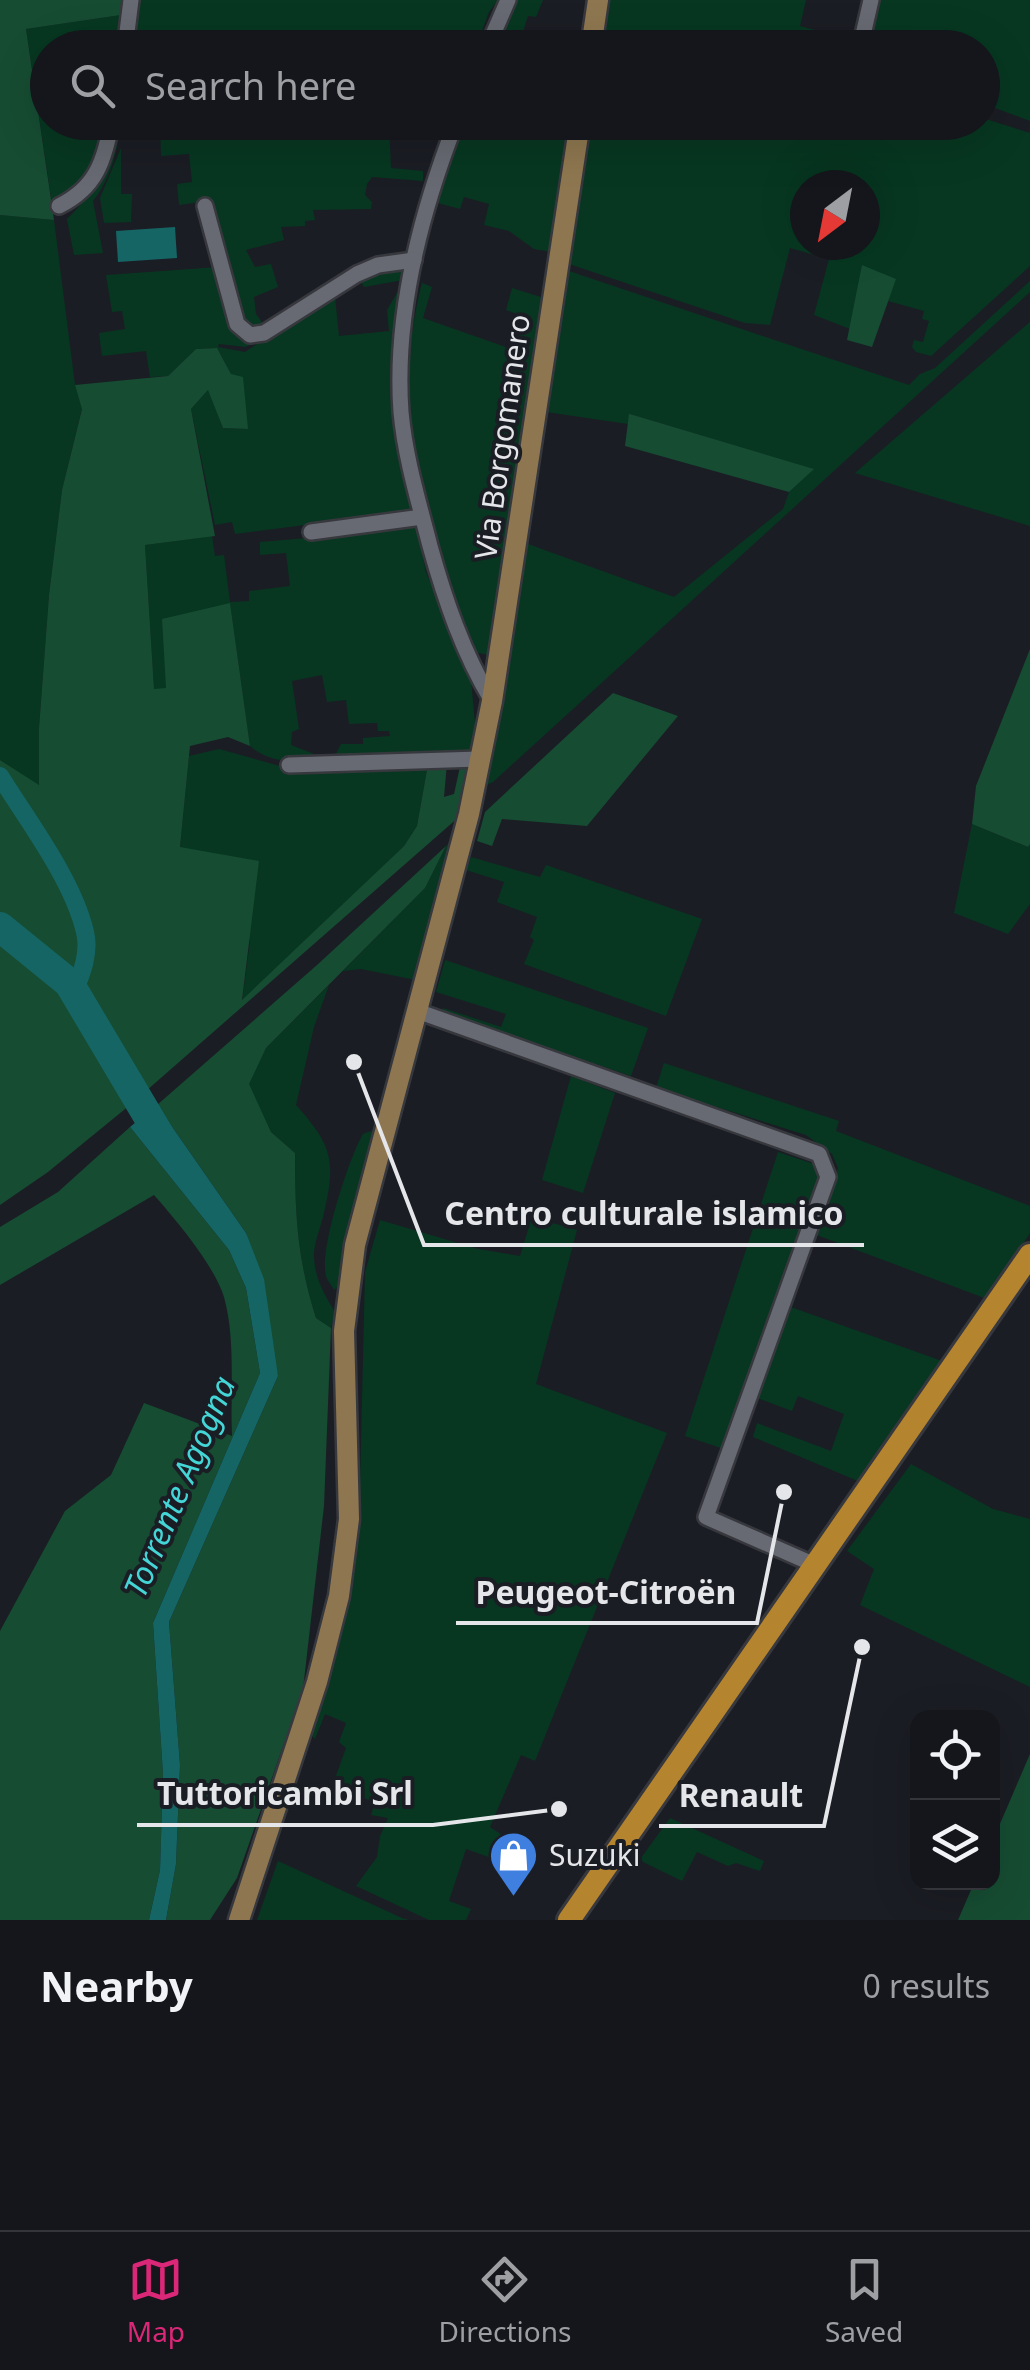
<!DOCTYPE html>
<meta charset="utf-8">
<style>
body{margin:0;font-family:"Noto Sans",sans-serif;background:#212328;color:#f1f3f6}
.controls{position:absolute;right:30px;bottom:30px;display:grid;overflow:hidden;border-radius:20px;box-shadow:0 10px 40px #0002}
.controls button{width:90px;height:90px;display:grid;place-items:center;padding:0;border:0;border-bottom:2px solid #33353a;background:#14161b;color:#f1f3f6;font:50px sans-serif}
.compass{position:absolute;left:790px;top:170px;width:90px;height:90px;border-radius:50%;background:#14161b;box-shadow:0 10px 40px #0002;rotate:212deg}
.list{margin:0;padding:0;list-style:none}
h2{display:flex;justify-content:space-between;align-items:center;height:130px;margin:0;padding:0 40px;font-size:42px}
h2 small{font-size:32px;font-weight:400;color:#9d9fa3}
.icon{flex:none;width:55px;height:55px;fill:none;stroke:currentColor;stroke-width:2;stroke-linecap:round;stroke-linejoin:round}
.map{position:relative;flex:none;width:1030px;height:1920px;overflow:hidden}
.search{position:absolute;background:#14161b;box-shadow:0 10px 40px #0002;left:30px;right:30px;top:30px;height:110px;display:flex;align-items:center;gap:25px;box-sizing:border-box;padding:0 35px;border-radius:55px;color:#9d9fa3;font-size:38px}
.sheet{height:310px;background:#14161b}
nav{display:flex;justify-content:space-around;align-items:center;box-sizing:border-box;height:140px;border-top:2px solid #33353a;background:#14161b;font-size:28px;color:#9d9fa3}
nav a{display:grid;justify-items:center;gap:5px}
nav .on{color:#db2777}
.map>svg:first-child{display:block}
</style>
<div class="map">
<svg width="1030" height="1920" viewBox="0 0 1030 1920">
<rect width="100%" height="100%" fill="#1b1d24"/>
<!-- green -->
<g fill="#073721" fill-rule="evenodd">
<path d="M 136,0 L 498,0 L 489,12 L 476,47 L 131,48 Z"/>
<path d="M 517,0 L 543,0 L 536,17 L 528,16 L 523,32 L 564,47 L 496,47 Z"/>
<path d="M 604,0 L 806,0 L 800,26 L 841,37 L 838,48 L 786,33 L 782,47 L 597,48 Z"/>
<path d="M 880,0 L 1030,0 L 1030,121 L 995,108 L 983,100 L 982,48 L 869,47 Z"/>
<path d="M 121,15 L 119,47 L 48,48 L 48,122 L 108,123 C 98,160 89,187 52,204 L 26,29 Z"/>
<path d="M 983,118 L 1030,133 L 1030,266 L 931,356 L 916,352 L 912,347 L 914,340 L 923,342 L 929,321 L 922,319 L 924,311 L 888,301 L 895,279 L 863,266 L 850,329 L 814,315 L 829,259 L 790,248 L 770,325 L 745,323 L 566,263 L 586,123 L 982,122 ZM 805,185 L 865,185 L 865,245 L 805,245 Z"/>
<path d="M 160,123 L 389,123 L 391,168 L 423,171 L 423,181 L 372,177 L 367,184 L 365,195 L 372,202 L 371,209 L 313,210 L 315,220 L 305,221 L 305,226 L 281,227 L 284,240 L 246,250 L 255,267 L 271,264 L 278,287 L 254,297 L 256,314 L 264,325 L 254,330 L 240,319 L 208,201 L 179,205 L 177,184 L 192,182 L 189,154 L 161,156 Z"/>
<path d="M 463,123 L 570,123 L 551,252 L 534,249 L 509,231 L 484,225 L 489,204 L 464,197 L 460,209 L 434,202 Z"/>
<path d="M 113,135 L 119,136 C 115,160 108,182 93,201 L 103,253 L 74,255 L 67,219 C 94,194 103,169 113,135 Z"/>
<path d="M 121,148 L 121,194 L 132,194 L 131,222 L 104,223 L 100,198 Z"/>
<path d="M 0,215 L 54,220 L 75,385 L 82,408 L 62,490 L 49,595 L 39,728 L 39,786 L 0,760 Z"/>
<path d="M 404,264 L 403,280 L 364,287 L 360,280 L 335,297 L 339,336 L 389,331 L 387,310 L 397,293 L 400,293 L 413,511 L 426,572 L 471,679 L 476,735 L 472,753 L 333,760 L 341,744 L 363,744 L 363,738 L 390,736 L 389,731 L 378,731 L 377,723 L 349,724 L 346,700 L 327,702 L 322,675 L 292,681 L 299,729 L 292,732 L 291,745 L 314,754 L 309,761 C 287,762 267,761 250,746 L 230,604 L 167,689 L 154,690 L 145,545 L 212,536 L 215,556 L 224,555 L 230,602 L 249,601 L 249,591 L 290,586 L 286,553 L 260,555 L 260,542 L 307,538 L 305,525 L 235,534 L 232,522 L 215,525 L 191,409 L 209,389 L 223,428 L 247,429 L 231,374 L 217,348 L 196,349 L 168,376 L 150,377 L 146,351 L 102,356 L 99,333 L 125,329 L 122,311 L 112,312 L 106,275 L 218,267 L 226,299 L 254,342 L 246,347 L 219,344 L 218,347 L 245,352 L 358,277 Z"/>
<path d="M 566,270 L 909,385 L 920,374 L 935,368 L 1030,281 L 1030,292 L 493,782 L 485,786 L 528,544 L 674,597 L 783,509 L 789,492 L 813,469 L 630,414 L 628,424 L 546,412 Z"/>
<path d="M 422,283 L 432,287 L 423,318 L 514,350 L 525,317 L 506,310 L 512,288 L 544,298 L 503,587 L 488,655 L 475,652 C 425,539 389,405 422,283 Z"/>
<path d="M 1030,322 L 1030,526 L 855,473 Z"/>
<path d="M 219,749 L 294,770 L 428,764 L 417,826 L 404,846 L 242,1002 L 250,941 L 180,848 L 189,756 Z"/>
<path d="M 972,824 L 1028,847 L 1030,844 L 1030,904 L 1008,934 L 954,913 Z"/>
<path d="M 454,838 L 416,980 L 361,969 L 343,971 L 425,888 L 446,846 Z"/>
<path d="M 471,857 L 540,877 L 546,865 L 702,919 L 666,1016 L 524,964 L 534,940 L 530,937 L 537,917 L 497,902 L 504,882 L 466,870 Z"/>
<path d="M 445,960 L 648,1028 L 631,1076 L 442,1012 L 443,1008 L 501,1027 L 506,1014 L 436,992 Z"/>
<path d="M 329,985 L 314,1027 L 296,1105 C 334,1147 336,1163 323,1217 C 320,1229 314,1243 314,1255 C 314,1277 324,1294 335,1312 L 331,1328 L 316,1318 C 297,1258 295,1215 295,1153 L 271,1132 L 248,1084 L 266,1048 Z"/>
<path d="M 664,1063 L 839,1121 L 836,1131 L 1030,1206 L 1030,1233 L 987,1299 L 814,1234 L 838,1168 L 832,1154 L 806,1135 L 656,1088 Z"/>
<path d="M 571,1076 L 615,1093 L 583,1193 L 542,1180 Z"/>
<path d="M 374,1130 L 341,1283 L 334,1290 C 332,1285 327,1281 326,1276 C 319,1250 349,1158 363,1134 Z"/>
<path d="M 778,1152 L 826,1168 L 733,1452 L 685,1436 Z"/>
<path d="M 532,1217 L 577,1230 L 536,1384 L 667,1433 L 535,1761 L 521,1755 L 490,1827 L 505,1837 L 497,1860 L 466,1849 L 449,1901 L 471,1909 L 466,1920 L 429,1920 L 356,1886 L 377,1857 L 380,1836 L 388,1818 L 371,1815 L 375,1802 L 332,1787 L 346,1748 L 339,1742 L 346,1723 L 325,1714 L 315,1739 L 311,1735 L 338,1647 L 353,1577 L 359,1527 L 365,1272 L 380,1220 L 478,1249 L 520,1256 Z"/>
<path d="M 788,1306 L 942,1361 L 858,1481 L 753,1437 L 757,1423 L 831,1451 L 844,1414 L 798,1396 L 792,1411 L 757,1398 Z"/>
<path d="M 911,1464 L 993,1509 L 1030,1519 L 1030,1687 L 860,1605 L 874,1569 L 847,1551 Z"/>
<path d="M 670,1818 L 764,1861 L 760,1871 L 736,1863 L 728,1866 L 697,1852 L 682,1881 L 643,1862 L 641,1858 Z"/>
<path d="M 278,1861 L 402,1918 L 409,1920 L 257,1920 Z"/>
</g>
<!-- forest -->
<g fill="#164c32">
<path d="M 0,0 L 124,0 L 121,15 L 26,29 L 54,220 L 0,215 Z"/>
<path d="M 862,265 L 896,279 L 872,347 L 847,340 Z"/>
<path d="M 217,348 L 231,374 L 243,377 L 248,429 L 223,428 L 208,390 L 191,409 L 215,536 L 145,545 L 154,689 L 166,688 L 162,619 L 230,603 L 250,746 L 228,737 L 190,746 L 180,847 L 259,861 L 242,1000 L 404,846 L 417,826 L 428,764 L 447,763 L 444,797 L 454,794 L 461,762 L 470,763 L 460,816 L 130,1105 L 48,1172 L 0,1205 L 0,760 L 39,785 L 39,728 L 49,595 L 62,490 L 82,409 L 75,385 L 168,376 L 196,349 Z"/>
<path d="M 629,414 L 630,414 L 814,469 L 789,492 L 625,446 Z"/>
<path d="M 1030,649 L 1030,844 L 1028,847 L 972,824 L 976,786 Z"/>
<path d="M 613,693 L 678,716 L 587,826 L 502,819 L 492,846 L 477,841 L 485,812 Z"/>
<path d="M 446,846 L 425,888 L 266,1048 L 249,1084 L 271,1132 L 295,1153 C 295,1215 297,1258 316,1318 L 331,1328 L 324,1506 L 303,1689 L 237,1878 L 210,1920 L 166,1920 L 176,1864 L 180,1765 L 169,1622 L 278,1376 L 246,1233 L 157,1105 L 317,965 Z"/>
<path d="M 130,1127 L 229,1250 L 246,1288 L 260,1373 L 153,1623 L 163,1774 L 160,1870 L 149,1920 L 0,1920 L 0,1631 L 65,1511 L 111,1475 L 144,1403 L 232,1436 C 230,1391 236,1340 224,1297 C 214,1265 176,1220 154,1195 L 0,1285 L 0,1227 L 58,1192 Z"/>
<path d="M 1030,1754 L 1030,1920 L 958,1920 L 974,1883 L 992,1882 L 993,1840 Z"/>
</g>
<!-- water -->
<g fill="#156565">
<path d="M 175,227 L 177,258 L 118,262 L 116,231 Z"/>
<path d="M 157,1105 L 246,1233 L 264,1279 L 278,1376 L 169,1622 L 180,1765 L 176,1864 L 166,1920 L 149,1920 L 160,1870 L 163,1774 L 153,1623 L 260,1373 L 246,1288 L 229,1250 L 130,1127 Z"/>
</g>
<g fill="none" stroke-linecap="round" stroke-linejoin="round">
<!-- canal -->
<path stroke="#156565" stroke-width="18" d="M 0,776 C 28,821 73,880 85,932 C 90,952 82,973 74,992"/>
<!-- river -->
<path stroke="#156565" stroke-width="30" d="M 0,927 L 69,983 L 167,1148"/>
<defs>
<g id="street">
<path d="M 125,48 L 131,0"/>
<path d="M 487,48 L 508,0"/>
<path d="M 860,48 L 871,0"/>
<path d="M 456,122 C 421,212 394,315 401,412 C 405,457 419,503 430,546 C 445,600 463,653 492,701"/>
<path d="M 59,206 C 97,187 103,162 112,122"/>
<path d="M 205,206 L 237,324 L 250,335 L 264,333 L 357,274 L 378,265 L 414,260"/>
<path d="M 311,532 L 422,517"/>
<path d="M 289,765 L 479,759"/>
<path d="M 417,1011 L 819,1154 L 828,1177 L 706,1517 L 815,1565"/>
</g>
<g id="secondary">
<path d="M 591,48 L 598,0"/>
<path d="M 239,1920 L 317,1682 L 339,1596 L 349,1519 L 344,1331 L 355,1245 L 469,814 L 492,701 L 580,122"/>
</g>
<path id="primary" d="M 569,1920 L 1030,1255"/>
</defs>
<!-- street casing -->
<use href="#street" stroke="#37383e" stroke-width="20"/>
<!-- secondary casing -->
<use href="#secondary" stroke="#37383e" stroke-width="25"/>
<!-- primary casing -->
<use href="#primary" stroke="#37383e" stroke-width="28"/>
<!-- street -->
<use href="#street" stroke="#676a72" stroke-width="15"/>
<!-- secondary -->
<use href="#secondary" stroke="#8e7750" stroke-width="20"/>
<!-- primary -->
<use href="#primary" stroke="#b5842f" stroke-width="22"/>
</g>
<!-- icons -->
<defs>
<symbol id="shop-pin" viewBox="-11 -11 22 30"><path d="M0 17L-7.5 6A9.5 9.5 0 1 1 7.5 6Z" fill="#3f7fe0" stroke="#1b1d24"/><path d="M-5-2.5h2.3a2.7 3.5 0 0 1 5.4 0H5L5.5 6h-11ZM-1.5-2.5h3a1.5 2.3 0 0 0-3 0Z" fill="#fff"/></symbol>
</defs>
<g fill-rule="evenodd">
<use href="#shop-pin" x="486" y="1828" width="55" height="75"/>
</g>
<g text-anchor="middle" stroke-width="8" stroke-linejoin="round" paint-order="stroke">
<!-- street labels -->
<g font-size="30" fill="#e4e6ea" stroke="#1b1d24">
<text transform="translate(503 437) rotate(-82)" y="10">Via Borgomanero</text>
</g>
<!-- poi labels -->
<g font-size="30" fill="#e4e6ea" stroke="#1b1d24" text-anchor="start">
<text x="549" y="1866">Suzuki</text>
</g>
<!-- water labels -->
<g font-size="32" font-style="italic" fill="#44d6d7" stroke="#1b1d24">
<text transform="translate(180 1487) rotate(-67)" y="11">Torrente Agogna</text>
</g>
</g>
<!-- callouts -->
<path fill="none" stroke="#e4e6ea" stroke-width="4" d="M354 1062L424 1245H864M784 1492L757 1623H456M559 1809L433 1825H137M862 1647L824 1826H659"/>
<g fill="#e4e6ea" stroke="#1b1d24" stroke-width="4">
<circle cx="354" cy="1062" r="10"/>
<circle cx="784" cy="1492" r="10"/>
<circle cx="559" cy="1809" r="10"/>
<circle cx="862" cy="1647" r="10"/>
</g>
<g font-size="32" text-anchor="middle" font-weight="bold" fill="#e4e6ea" stroke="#1b1d24" stroke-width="8" stroke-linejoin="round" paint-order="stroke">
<text x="644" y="1225">Centro culturale islamico</text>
<text x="606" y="1604">Peugeot-Citroën</text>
<text x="285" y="1805">Tuttoricambi Srl</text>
<text x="741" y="1807">Renault</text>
</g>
</svg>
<div class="controls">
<button><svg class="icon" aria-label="locate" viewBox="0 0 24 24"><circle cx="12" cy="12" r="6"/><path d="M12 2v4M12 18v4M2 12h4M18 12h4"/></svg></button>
<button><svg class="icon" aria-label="layers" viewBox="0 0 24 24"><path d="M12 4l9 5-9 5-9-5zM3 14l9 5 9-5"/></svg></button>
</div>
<svg class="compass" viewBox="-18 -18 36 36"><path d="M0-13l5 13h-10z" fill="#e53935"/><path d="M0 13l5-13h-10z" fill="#9d9fa3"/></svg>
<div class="search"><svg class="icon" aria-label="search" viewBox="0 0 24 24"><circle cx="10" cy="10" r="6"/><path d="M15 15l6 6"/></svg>Search here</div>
</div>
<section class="sheet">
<h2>Nearby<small>0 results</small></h2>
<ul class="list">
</ul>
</section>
<nav>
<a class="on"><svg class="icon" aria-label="map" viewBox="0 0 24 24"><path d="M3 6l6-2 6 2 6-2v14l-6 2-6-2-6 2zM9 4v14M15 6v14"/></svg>Map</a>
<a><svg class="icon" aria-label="directions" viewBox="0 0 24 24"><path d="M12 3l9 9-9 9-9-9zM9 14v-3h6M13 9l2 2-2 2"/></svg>Directions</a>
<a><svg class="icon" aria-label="saved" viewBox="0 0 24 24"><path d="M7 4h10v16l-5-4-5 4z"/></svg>Saved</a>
</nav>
